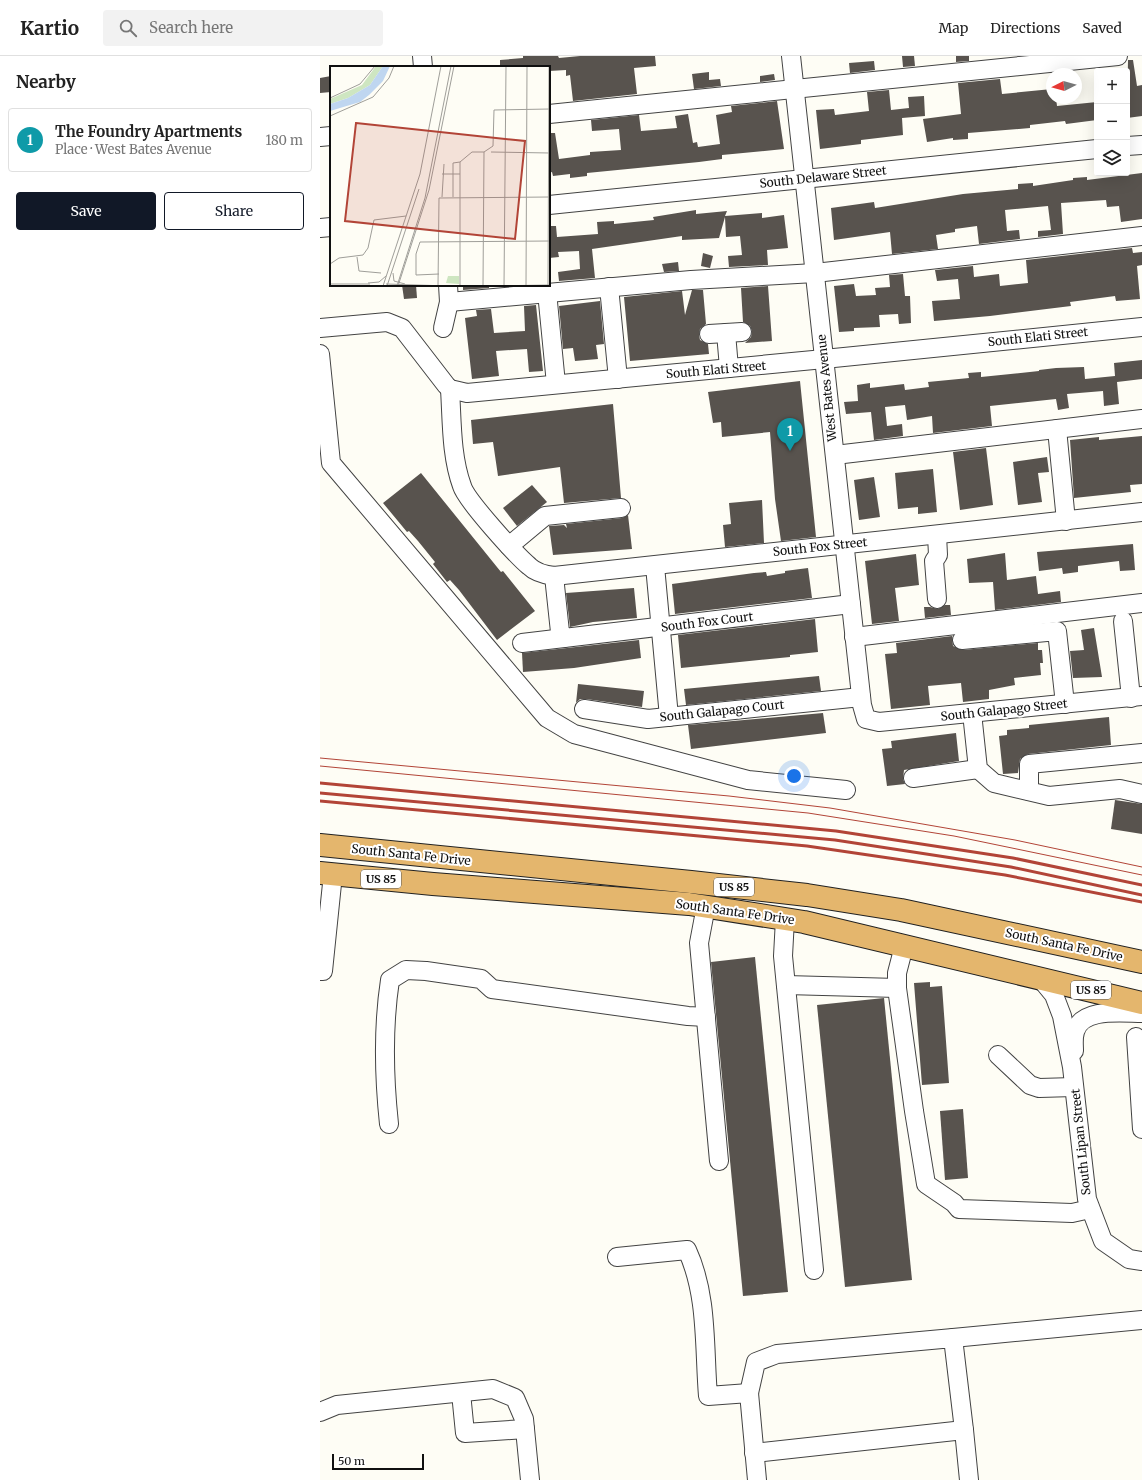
<!DOCTYPE html>
<meta charset="utf-8">
<style>
body{margin:0;font-family:Merriweather,serif;background:#f2f2f2;color:#222}
.controls{position:absolute;right:12px;top:12px;display:grid;overflow:hidden;border-radius:4px;box-shadow:0 4px 16px #0002}
.controls button{width:36px;height:36px;display:grid;place-items:center;padding:0;border:0;border-bottom:1px solid #e0e0e0;background:#fff;color:#222;font:20px sans-serif}
.compass{position:absolute;left:726px;top:12px;width:36px;height:36px;border-radius:50%;background:#fff;box-shadow:0 4px 16px #0002;rotate:264deg}
.scale{position:absolute;left:12px;bottom:10px;width:92px;box-sizing:border-box;padding-left:4px;border:2px solid #101010;border-top:0;font-size:11px;line-height:14px;white-space:nowrap;color:#101010;-webkit-text-stroke:3px #fff;paint-order:stroke}
.you{position:absolute;left:474px;top:720px;width:14px;height:14px;margin:-10px;border:3px solid #fff;border-radius:50%;background:#1a73e8;box-shadow:0 0 0 6px #1a73e833}
.badge{display:grid;place-items:center;width:26px;height:26px;border-radius:50%;background:#111827;color:#fff;font-size:13px;font-weight:700}
.pin{position:absolute;translate:-50% -33px;filter:drop-shadow(0 1px 2px #0008)}
.pin::after{content:'';position:absolute;top:21px;width:14px;height:12px;background:inherit;clip-path:polygon(0 0,100% 0,50% 100%)}
.list{margin:0;padding:0;list-style:none}
h2{display:flex;justify-content:space-between;align-items:center;height:52px;margin:0;padding:0 16px;font-size:17px}
h2 small{font-size:13px;font-weight:400;color:#767676}
.list li{display:grid;grid-template-columns:26px 1fr auto;gap:12px;align-items:center;box-sizing:border-box;height:64px;margin:0 8px 8px;padding:0 8px;border:1px solid #e0e0e0;border-radius:4px}
.list b{display:block;font-size:15px;white-space:nowrap}
.list p{margin:0;font-size:13px;white-space:nowrap;color:#767676}
.list em{font-size:13px;font-style:normal;color:#767676}
.actions{display:flex;gap:8px;padding:12px 16px}
.actions a{flex:1;padding:9px 0;border:1px solid #111827;border-radius:4px;text-align:center;font-size:14px;color:#111827}
.actions .main{background:#111827;color:#fff}
.icon{flex:none;width:22px;height:22px;fill:none;stroke:currentColor;stroke-width:2;stroke-linecap:round;stroke-linejoin:round}
.map{position:relative;flex:none;width:822px;height:1424px;overflow:hidden}
header{display:flex;align-items:center;gap:24px;box-sizing:border-box;height:56px;padding:0 20px;background:#fff;border-bottom:1px solid #e0e0e0}
header strong{font-size:19px}
nav{display:flex;gap:22px;margin-inline-start:auto;font-size:14px}
.search{width:280px;height:36px;background:#f2f2f2;display:flex;align-items:center;gap:10px;box-sizing:border-box;padding:0 14px;border-radius:4px;color:#767676;font-size:15px}
main{display:flex}
aside{flex:1;background:#fff}
.map>svg:first-child{display:block}
</style>
<header>
<strong>Kartio</strong>
<div class="search"><svg class="icon" aria-label="search" viewBox="0 0 24 24"><circle cx="10" cy="10" r="6"/><path d="M15 15l6 6"/></svg>Search here</div>
<nav><a>Map</a><a>Directions</a><a>Saved</a></nav>
</header>
<main>
<aside>
<h2>Nearby<small></small></h2>
<ul class="list">
<li><span class="badge" style="background:#0f9aa8">1</span><div><b>The Foundry Apartments</b><p>Place · West Bates Avenue</p></div><em>180 m</em></li>
</ul>
<div class="actions"><a class="main">Save</a><a>Share</a></div>
</aside>
<div class="map">
<svg width="822" height="1424" viewBox="0 0 822 1424">
<rect width="100%" height="100%" fill="#fefdf5"/>
<!-- building -->
<g fill="#58534e">
<path d="M 203,0 L 238,0 L 239,2 L 260,0 L 335,0 L 336,10 L 314,12 L 317,38 L 253,45 L 250,19 L 246,20 L 246,14 L 229,15 L 229,11 L 180,11 L 180,4 L 203,2 Z"/>
<path d="M 582,0 L 594,0 L 595,10 L 583,11 Z"/>
<path d="M 636,0 L 649,0 L 649,5 L 636,6 Z"/>
<path d="M 808,4 L 813,4 L 817,30 L 822,29 L 822,60 L 807,62 Z"/>
<path d="M 554,5 L 555,14 L 530,17 L 529,7 Z"/>
<path d="M 389,16 L 389,24 L 400,23 L 401,30 L 374,33 L 372,18 Z"/>
<path d="M 454,18 L 455,24 L 440,26 L 440,20 Z"/>
<path d="M 11,20 L 11,36 L 0,37 L 0,22 Z"/>
<path d="M 680,23 L 682,38 L 732,33 L 732,42 L 736,42 L 737,50 L 777,46 L 777,64 L 746,68 L 745,65 L 710,69 L 710,72 L 648,77 L 648,83 L 633,84 L 633,82 L 607,86 L 603,63 L 641,58 L 638,27 Z"/>
<path d="M 569,34 L 571,54 L 589,52 L 588,41 L 604,40 L 605,60 L 582,62 L 583,79 L 541,84 L 541,88 L 500,93 L 496,54 L 514,53 L 515,59 L 549,55 L 547,36 Z"/>
<path d="M 457,45 L 464,93 L 402,99 L 402,103 L 379,106 L 267,117 L 267,120 L 250,122 L 250,118 L 233,120 L 232,116 L 229,117 L 229,77 L 235,77 L 239,103 L 270,99 L 270,96 L 301,94 L 299,73 L 272,75 L 271,64 L 319,59 L 321,75 L 357,72 L 355,60 L 368,58 L 373,87 L 377,86 L 378,91 L 400,88 L 396,59 L 412,56 L 411,50 Z"/>
<path d="M 822,117 L 822,163 L 801,166 L 799,150 L 787,151 L 786,144 L 741,147 L 743,178 L 718,181 L 718,175 L 731,174 L 728,150 L 685,154 L 687,175 L 699,174 L 700,183 L 659,188 L 657,170 L 635,173 L 635,176 L 616,179 L 618,193 L 572,198 L 570,176 L 514,184 L 511,152 L 554,146 L 555,152 L 643,138 L 698,133 L 698,128 L 713,127 L 713,130 L 753,124 L 753,122 L 767,121 L 767,124 Z"/>
<path d="M 376,154 L 376,158 L 407,155 L 405,160 L 442,157 L 442,162 L 464,159 L 468,192 L 447,194 L 448,209 L 409,211 L 408,200 L 422,199 L 420,180 L 406,181 L 405,161 L 399,182 L 362,184 L 362,180 L 272,193 L 275,222 L 239,225 L 238,216 L 260,213 L 259,195 L 238,196 L 239,201 L 229,202 L 229,170 L 236,170 L 237,181 L 278,178 L 277,166 L 294,165 L 294,168 L 334,164 L 333,161 Z"/>
<path d="M 812,192 L 813,197 L 822,196 L 822,209 L 817,210 L 820,243 L 796,245 L 795,240 L 750,246 L 751,250 L 670,260 L 614,265 L 612,245 L 640,243 L 638,223 L 617,225 L 615,214 L 653,210 L 654,221 L 679,218 L 680,230 L 708,227 L 706,204 Z"/>
<path d="M 383,197 L 393,200 L 390,212 L 381,210 Z"/>
<path d="M 358,206 L 359,215 L 344,216 L 342,208 Z"/>
<path d="M 583,218 L 585,240 L 590,240 L 591,267 L 579,268 L 578,258 L 559,259 L 560,271 L 534,272 L 534,275 L 519,276 L 514,230 L 534,228 L 536,240 L 556,239 L 555,232 L 570,231 L 569,219 Z"/>
<path d="M 82,229 L 96,229 L 97,242 L 84,243 Z"/>
<path d="M 143,229 L 169,229 L 169,232 L 143,234 Z"/>
<path d="M 448,230 L 452,285 L 425,287 L 431,281 L 432,275 L 430,270 L 423,266 L 421,232 Z"/>
<path d="M 372,234 L 383,234 L 386,268 L 380,273 L 379,279 L 380,284 L 388,288 L 389,298 L 310,305 L 304,241 L 362,235 L 365,259 Z"/>
<path d="M 280,245 L 284,288 L 276,289 L 278,303 L 255,305 L 253,292 L 243,293 L 239,250 Z"/>
<path d="M 216,249 L 223,315 L 209,316 L 207,293 L 176,295 L 179,320 L 152,323 L 145,262 L 157,260 L 156,254 L 171,253 L 174,277 L 205,275 L 204,250 Z"/>
<path d="M 822,304 L 822,323 L 797,326 L 799,348 L 784,350 L 783,335 L 747,338 L 749,352 L 738,354 L 736,343 L 670,350 L 672,370 L 613,377 L 612,360 L 587,364 L 585,349 L 565,351 L 567,370 L 582,368 L 583,380 L 554,384 L 551,356 L 526,358 L 524,346 L 538,345 L 537,329 L 550,327 L 550,332 L 584,328 L 585,334 L 609,331 L 608,326 L 649,322 L 648,317 L 661,316 L 661,321 L 719,315 L 719,314 L 736,312 L 764,311 L 765,323 L 795,320 L 794,307 Z"/>
<path d="M 480,325 L 496,481 L 461,485 L 455,443 L 450,376 L 402,381 L 401,366 L 393,367 L 388,336 Z"/>
<path d="M 293,348 L 301,442 L 244,447 L 240,411 L 178,420 L 173,386 L 153,388 L 151,364 Z"/>
<path d="M 822,380 L 822,428 L 810,429 L 811,436 L 754,442 L 750,384 L 779,381 L 779,384 Z"/>
<path d="M 666,392 L 673,449 L 640,454 L 633,396 Z"/>
<path d="M 727,401 L 729,416 L 718,417 L 722,446 L 698,449 L 693,406 Z"/>
<path d="M 613,413 L 617,456 L 598,458 L 598,451 L 578,453 L 575,417 Z"/>
<path d="M 101,417 L 181,516 L 183,515 L 215,555 L 177,584 L 139,534 L 130,524 L 127,526 L 113,508 L 115,506 L 98,485 L 89,475 L 87,476 L 63,447 Z"/>
<path d="M 554,421 L 560,461 L 539,464 L 534,424 Z"/>
<path d="M 212,429 L 227,446 L 197,470 L 183,452 Z"/>
<path d="M 442,444 L 444,487 L 405,491 L 403,469 L 411,468 L 409,447 Z"/>
<path d="M 308,459 L 312,493 L 233,499 L 229,470 L 244,469 L 247,472 L 246,468 L 302,462 Z"/>
<path d="M 813,488 L 815,514 L 800,515 L 799,505 L 758,510 L 758,516 L 743,518 L 742,512 L 719,515 L 717,496 Z"/>
<path d="M 685,497 L 687,524 L 716,520 L 718,538 L 740,535 L 741,546 L 675,554 L 673,526 L 649,527 L 647,503 Z"/>
<path d="M 596,498 L 599,529 L 575,532 L 579,565 L 552,568 L 545,505 Z"/>
<path d="M 488,512 L 492,542 L 355,558 L 352,528 L 434,517 L 446,516 L 447,520 L 465,517 L 465,515 Z"/>
<path d="M 314,532 L 317,562 L 273,566 L 250,571 L 246,537 Z"/>
<path d="M 625,549 L 630,549 L 631,559 L 605,562 L 604,551 L 610,551 L 618,553 Z"/>
<path d="M 495,563 L 498,596 L 470,599 L 470,601 L 361,612 L 358,579 Z"/>
<path d="M 774,572 L 782,621 L 753,622 L 750,595 L 764,594 L 761,574 Z"/>
<path d="M 632,580 L 633,590 L 643,594 L 718,587 L 718,594 L 722,594 L 723,607 L 720,607 L 721,619 L 694,622 L 695,629 L 669,634 L 669,643 L 643,646 L 641,627 L 608,630 L 610,649 L 571,653 L 565,598 L 577,597 L 576,587 Z"/>
<path d="M 319,584 L 321,602 L 254,612 L 203,616 L 202,597 Z"/>
<path d="M 499,620 L 501,635 L 366,649 L 364,633 Z"/>
<path d="M 258,628 L 324,635 L 322,651 L 266,643 L 260,643 L 256,647 Z"/>
<path d="M 503,657 L 506,677 L 371,693 L 368,669 Z"/>
<path d="M 789,661 L 791,689 L 708,698 L 700,703 L 698,717 L 683,718 L 679,680 L 687,679 L 687,674 L 709,672 L 709,669 Z"/>
<path d="M 636,677 L 639,705 L 584,714 L 583,723 L 585,728 L 567,730 L 562,693 L 572,692 L 571,685 Z"/>
<path d="M 795,744 L 822,748 L 822,778 L 791,773 Z"/>
<path d="M 435,901 L 468,1236 L 423,1240 L 391,906 Z"/>
<path d="M 610,926 L 610,931 L 622,930 L 629,1027 L 602,1029 L 594,927 Z"/>
<path d="M 564,942 L 592,1224 L 525,1231 L 497,949 Z"/>
<path d="M 643,1053 L 648,1122 L 625,1124 L 620,1055 Z"/>
</g>
<g fill="none" stroke-linecap="round" stroke-linejoin="round">
<defs>
<g id="minor">
<path d="M 102,0 L 103,11"/>
<path d="M 471,0 L 542,649 L 546,663 L 559,666 L 822,640"/>
<path d="M 229,58 L 798,0"/>
<path d="M 0,81 L 11,80"/>
<path d="M 807,90 L 822,89"/>
<path d="M 229,149 L 777,93"/>
<path d="M 0,172 L 11,171"/>
<path d="M 289,231 L 298,323"/>
<path d="M 227,236 L 236,328"/>
<path d="M 129,246 L 371,224 L 495,217 L 822,180"/>
<path d="M 0,272 L 67,266 L 82,272 L 126,329 L 130,333 L 147,337 L 504,303 L 822,271"/>
<path d="M 123,272 L 129,246 L 128,229"/>
<path d="M 406,277 L 409,312"/>
<path d="M 389,278 L 422,276"/>
<path d="M 0,298 L 11,407 L 227,662 L 254,678 L 428,724 L 526,734"/>
<path d="M 130,333 C 132,365 131,400 142,430 C 146,444 196,499 209,510 C 215,516 226,519 234,520 L 822,456"/>
<path d="M 737,373 L 746,465"/>
<path d="M 515,399 L 822,363"/>
<path d="M 617,479 L 618,499 L 614,505 L 617,543"/>
<path d="M 189,490 L 225,460 L 301,452"/>
<path d="M 335,510 L 349,661"/>
<path d="M 234,520 L 240,576 L 244,582 L 531,548"/>
<path d="M 803,565 L 811,642"/>
<path d="M 534,581 L 822,547"/>
<path d="M 642,584 L 737,575 L 745,648"/>
<path d="M 202,587 L 244,582"/>
<path d="M 264,653 L 328,663 L 541,641"/>
<path d="M 652,657 L 658,713 L 674,727 L 729,740 L 800,733 L 822,738"/>
<path d="M 593,722 L 658,713"/>
<path d="M 709,735 L 709,708 L 822,697"/>
<path d="M 386,850 L 379,887 L 399,1105"/>
<path d="M 465,863 L 463,900 L 494,1214"/>
<path d="M 584,890 L 577,917 L 577,932 L 594,1055 L 606,1128 L 634,1147 L 639,1153 L 752,1157 L 770,1153"/>
<path d="M 0,915 L 3,915 L 13,818"/>
<path d="M 720,922 L 734,939 L 742,960 L 752,1011 L 767,1143 L 783,1185 L 809,1203 L 822,1205"/>
<path d="M 466,929 L 577,932"/>
<path d="M 816,981 L 822,1073"/>
<path d="M 754,995 C 754,989 753,982 755,976 C 761,951 803,957 822,957"/>
<path d="M 678,999 L 710,1029 L 719,1032 L 754,1031"/>
<path d="M 69,1068 C 64,1021 63,970 70,924 L 86,914 L 106,915 L 161,923 L 172,933 L 368,960 L 386,961"/>
<path d="M 297,1201 L 367,1194 C 388,1239 384,1292 388,1340 L 429,1337 L 437,1424"/>
<path d="M 633,1282 L 822,1264"/>
<path d="M 141,1337 L 145,1377 L 205,1373"/>
<path d="M 429,1337 L 436,1306 L 457,1298 L 633,1282 L 644,1374"/>
<path d="M 0,1356 L 17,1349 L 173,1333 L 195,1342 L 204,1363 L 210,1424"/>
<path d="M 434,1397 L 644,1374 L 649,1424"/>
</g>
<g id="highway">
<path d="M 0,789 L 371,826 L 487,839 L 581,854 L 822,906"/>
<path d="M 0,817 L 113,828 L 369,848 L 484,866 L 822,947"/>
</g>
</defs>
<!-- minor casing -->
<use href="#minor" stroke="#434343" stroke-width="20"/>
<!-- highway casing -->
<use href="#highway" stroke="#212121" stroke-width="24"/>
<!-- minor -->
<use href="#minor" stroke="#fff" stroke-width="18"/>
<!-- highway -->
<use href="#highway" stroke="#e4b66d" stroke-width="22"/>
<!-- tram -->
<g stroke="#b24437" stroke-width="1">
<path d="M 0,702 L 409,740 L 510,752 L 695,784 L 822,811"/>
<path d="M 0,710 L 488,757 L 634,780 L 822,819"/>
</g>
<!-- rail -->
<g stroke="#b24437" stroke-width="3">
<path d="M 0,727 L 516,775 L 693,802 L 822,829"/>
<path d="M 0,737 L 515,784 L 691,811 L 822,839"/>
<path d="M 0,745 L 487,790 L 685,819 L 822,846"/>
</g>
</g>
<g text-anchor="middle" stroke-width="4" stroke-linejoin="round" paint-order="stroke">
<!-- shield labels -->
<g fill="#fff" stroke="#585858" stroke-width="1">
<rect x="41" y="814" width="40" height="18" rx="3"/>
<rect x="394" y="822" width="40" height="18" rx="3"/>
<rect x="751" y="925" width="40" height="18" rx="3"/>
</g>
<g font-size="11" font-weight="bold" fill="#101010">
<text x="61" y="827">US 85</text>
<text x="414" y="835">US 85</text>
<text x="771" y="938">US 85</text>
</g>
<!-- street labels -->
<g font-size="12" fill="#101010" stroke="#fff">
<text transform="translate(503 121) rotate(-6)" y="4">South Delaware Street</text>
<text transform="translate(718 281) rotate(-6)" y="4">South Elati Street</text>
<text transform="translate(396 314) rotate(-5)" y="4">South Elati Street</text>
<text transform="translate(507 332) rotate(-96)" y="4">West Bates Avenue</text>
<text transform="translate(500 491) rotate(-6)" y="4">South Fox Street</text>
<text transform="translate(387 566) rotate(-7)" y="4">South Fox Court</text>
<text transform="translate(684 654) rotate(-6)" y="4">South Galapago Street</text>
<text transform="translate(402 655) rotate(-6)" y="4">South Galapago Court</text>
<text transform="translate(91 799) rotate(6)" y="4">South Santa Fe Drive</text>
<text transform="translate(415 856) rotate(8)" y="4">South Santa Fe Drive</text>
<text transform="translate(744 889) rotate(12)" y="4">South Santa Fe Drive</text>
<text transform="translate(761 1086) rotate(-96)" y="4">South Lipan Street</text>
</g>
</g>
<!-- overview -->
<g transform="translate(10 10)">
<rect width="220" height="220" fill="#fefdf5"/>
<path d="M 46,0 L 53,0 L 40,19 L 18,32 L 0,38 L 0,33 L 32,19 ZM 118,210 L 129,210 L 129,218 L 116,217 Z" fill="#cee6c1"/>
<path d="M 53,0 L 60,0 L 53,15 L 39,29 L 30,36 L 0,45 L 0,38 L 18,32 L 40,19 Z" fill="#bfd6f0"/>
<path fill="none" stroke="#9f9e99" stroke-width="1" d="M 0,32 L 30,18 L 45,0M 0,50 L 43,31 L 59,12 L 64,0M 154,86 L 163,80 L 164,44 L 220,43M 161,86 L 220,87M 112,108 L 130,108M 112,131 L 114,98M 123,131 L 123,97 L 130,96M 27,191 L 29,205 L 51,207M 0,198 L 9,192 L 33,189 L 38,182 L 44,154 L 76,150M 63,207 L 64,215 L 75,218M 109,208 L 86,209 L 86,188 L 90,176 L 220,175M 38,217 L 49,216 L 56,210M 0,218 L 40,218M 56,218 L 118,220M 53,220 L 90,108 L 111,0M 57,220 L 89,123M 67,220 L 95,132 L 121,0M 68,220 L 99,124 L 124,0M 108,220 L 109,132 L 220,131M 130,220 L 130,96 L 142,86 L 154,86M 153,220 L 154,86M 156,220 L 220,219M 174,220 L 176,0M 196,220 L 197,0M 218,220 L 219,0"/>
<path fill="#b24437" fill-opacity="0.15" stroke="#b24437" stroke-width="2" d="M 26,57 L 195,75 L 185,173 L 15,155 Z"/>
<rect width="220" height="220" fill="none" stroke="#101010" stroke-width="2"/>
</g>
</svg>
<div class="controls">
<button>+</button>
<button>−</button>
<button><svg class="icon" aria-label="layers" viewBox="0 0 24 24"><path d="M12 4l9 5-9 5-9-5zM3 14l9 5 9-5"/></svg></button>
</div>
<svg class="compass" viewBox="-18 -18 36 36"><path d="M0-13l5 13h-10z" fill="#e53935"/><path d="M0 13l5-13h-10z" fill="#767676"/></svg>
<div class="scale">50 m</div>
<div class="you"></div>
<div class="pin badge" style="left:470px;top:395px;background:#0f9aa8">1</div>
</div>
</main>
